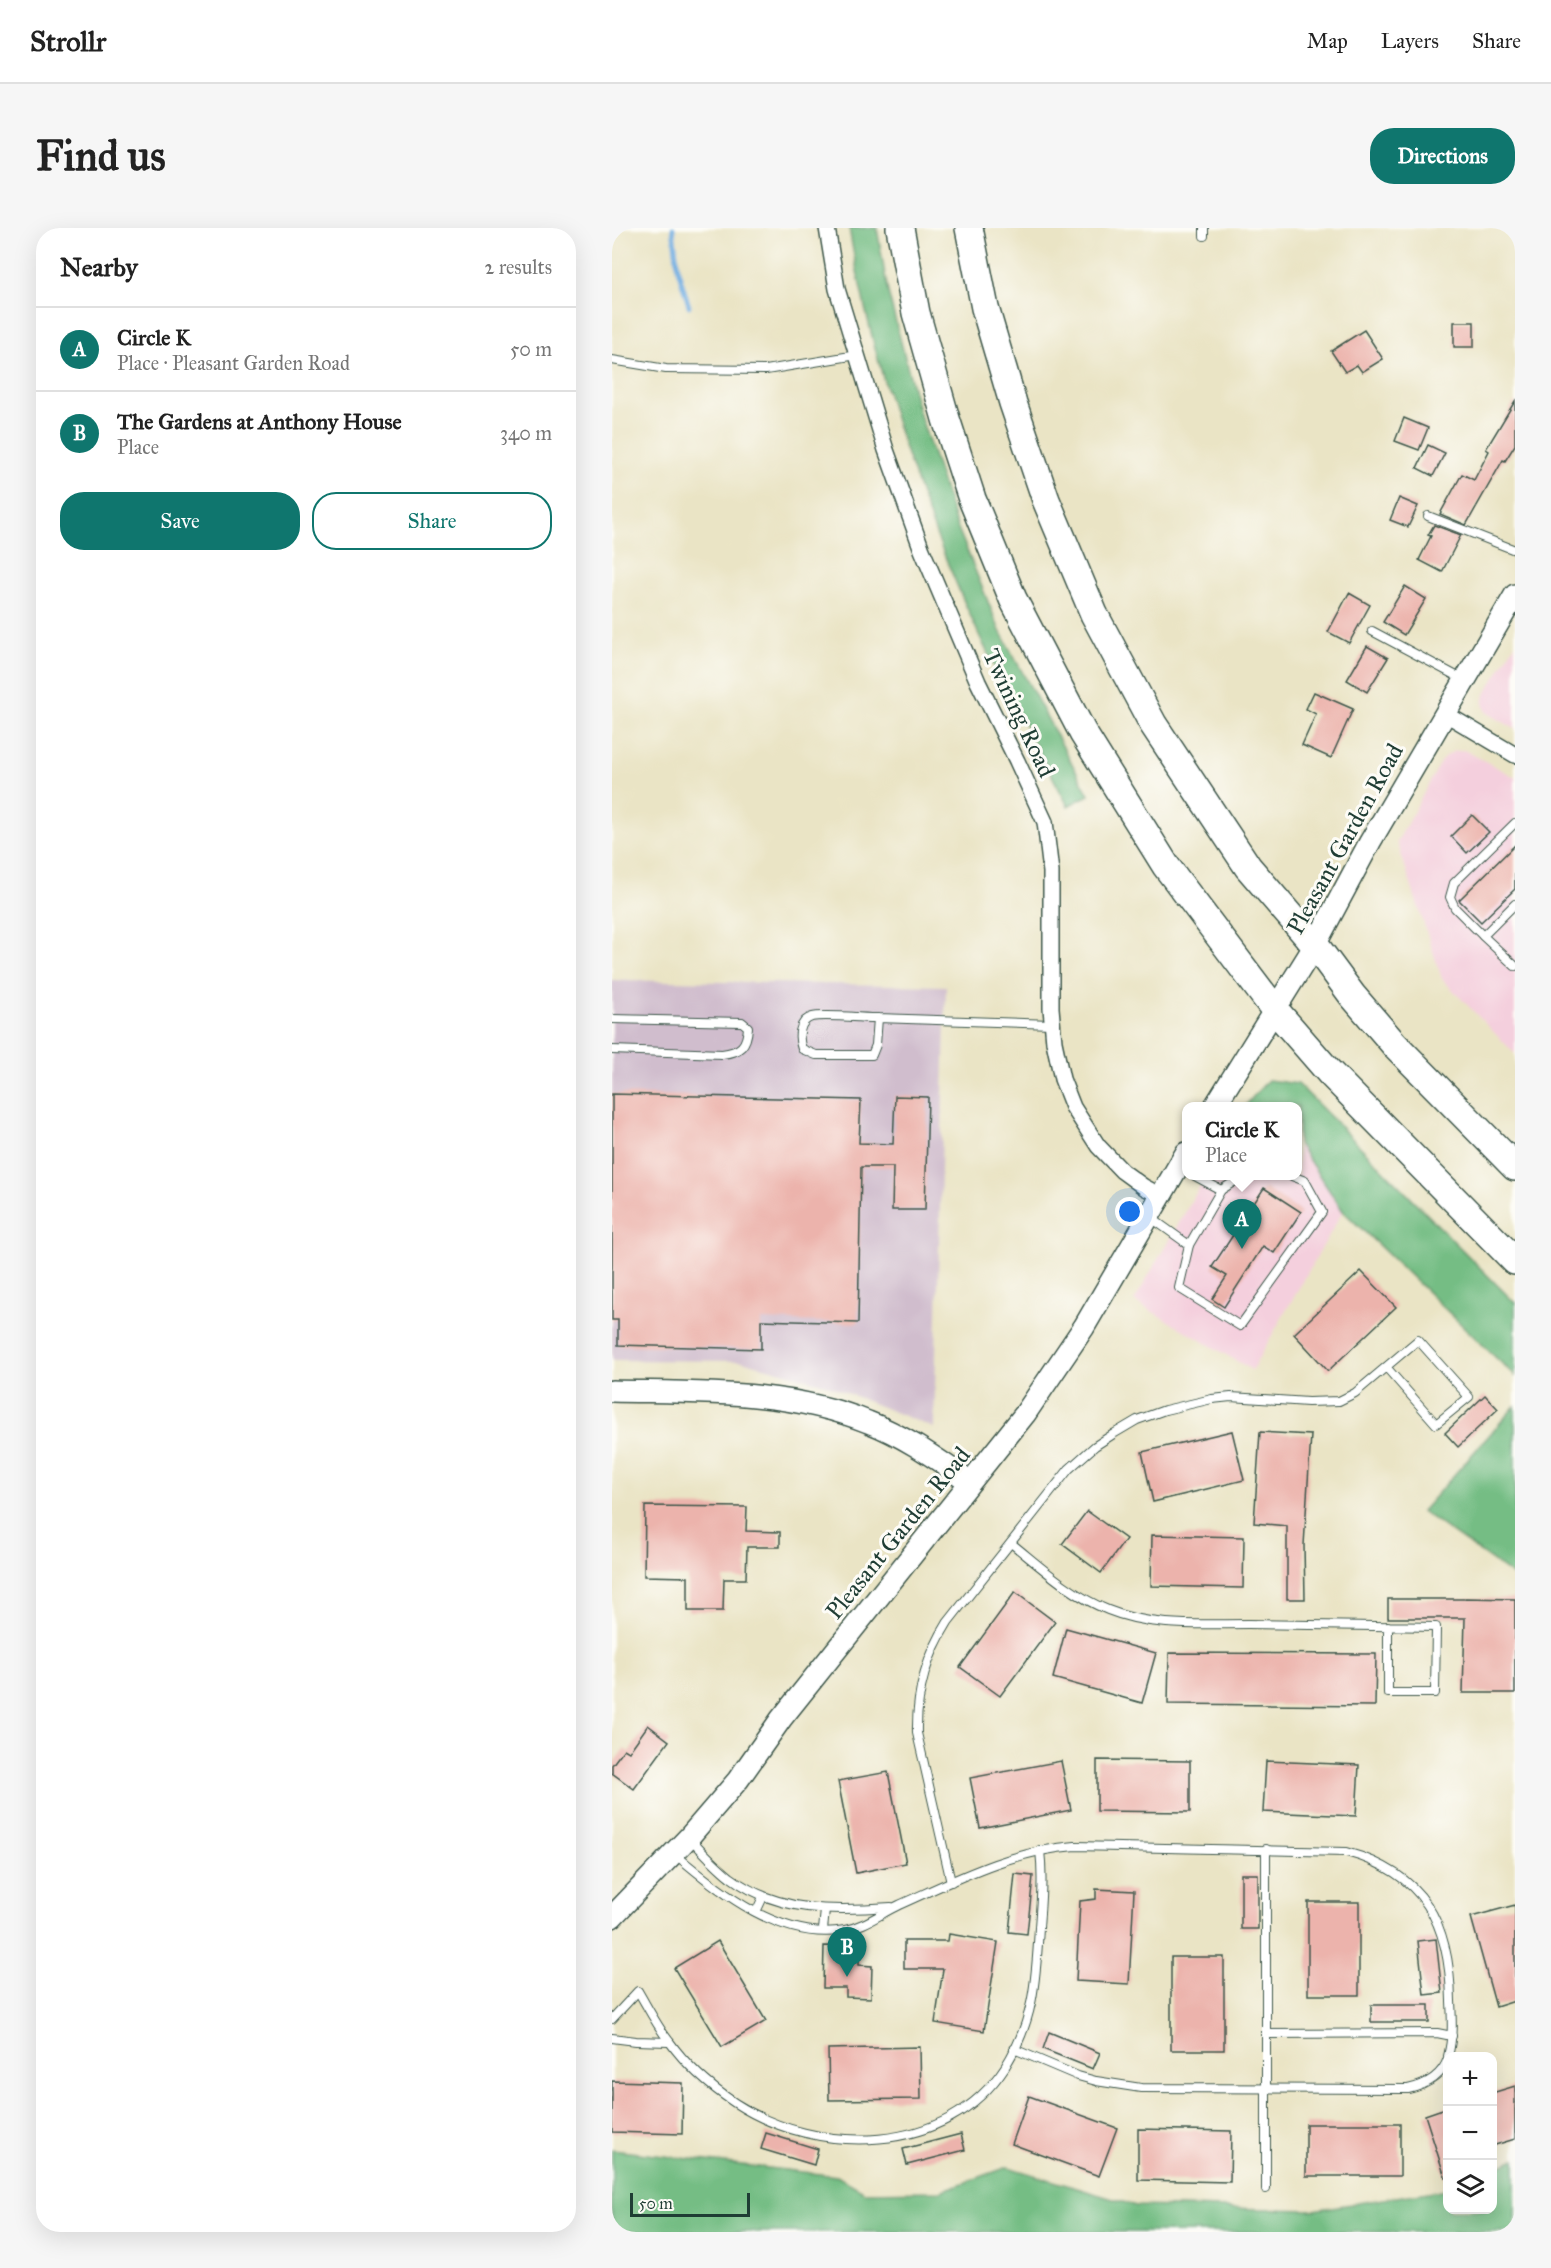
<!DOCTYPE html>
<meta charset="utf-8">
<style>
body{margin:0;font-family:"IM FELL Great Primer",serif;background:#f6f6f6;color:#222}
.controls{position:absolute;right:18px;bottom:18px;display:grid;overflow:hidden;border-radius:12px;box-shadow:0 6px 24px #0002}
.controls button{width:54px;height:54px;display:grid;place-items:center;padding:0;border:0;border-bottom:2px solid #e0e0e0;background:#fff;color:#222;font:30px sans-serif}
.scale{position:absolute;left:18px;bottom:15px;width:120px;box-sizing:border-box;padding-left:6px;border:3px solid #1f3d34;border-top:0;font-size:16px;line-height:21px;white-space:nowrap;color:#1f3d34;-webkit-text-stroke:4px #fdfcf7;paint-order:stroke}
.you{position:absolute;left:518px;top:984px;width:21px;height:21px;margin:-15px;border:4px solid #fff;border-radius:50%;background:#1a73e8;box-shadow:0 0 0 9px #1a73e833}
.badge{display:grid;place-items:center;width:39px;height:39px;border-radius:50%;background:#0f766e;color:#fff;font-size:20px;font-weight:700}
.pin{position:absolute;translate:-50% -50px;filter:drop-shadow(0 2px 3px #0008)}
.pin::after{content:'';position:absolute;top:32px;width:21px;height:18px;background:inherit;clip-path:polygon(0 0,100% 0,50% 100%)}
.popup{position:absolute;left:570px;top:874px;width:120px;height:78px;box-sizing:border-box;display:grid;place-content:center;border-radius:12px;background:#fff;filter:drop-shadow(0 2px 4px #0005);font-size:20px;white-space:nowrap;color:#767676}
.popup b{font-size:22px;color:#222}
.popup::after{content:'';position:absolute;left:50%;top:100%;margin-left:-12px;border:12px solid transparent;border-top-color:#fff}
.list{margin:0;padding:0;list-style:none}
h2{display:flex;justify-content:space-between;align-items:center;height:78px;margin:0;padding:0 24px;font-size:26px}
h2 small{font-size:20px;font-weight:400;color:#767676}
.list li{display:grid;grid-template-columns:39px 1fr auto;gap:18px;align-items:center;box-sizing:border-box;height:84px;padding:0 24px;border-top:2px solid #e0e0e0}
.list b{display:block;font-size:22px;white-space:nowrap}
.list p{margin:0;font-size:20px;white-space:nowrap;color:#767676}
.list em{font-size:20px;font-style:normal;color:#767676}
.actions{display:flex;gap:12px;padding:18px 24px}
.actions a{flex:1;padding:14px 0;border:2px solid #0f766e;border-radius:24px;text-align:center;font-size:21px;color:#0f766e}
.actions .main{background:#0f766e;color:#fff}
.icon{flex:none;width:33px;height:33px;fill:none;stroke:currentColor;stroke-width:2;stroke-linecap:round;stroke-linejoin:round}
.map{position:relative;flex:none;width:903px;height:2004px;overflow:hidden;border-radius:24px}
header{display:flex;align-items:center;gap:36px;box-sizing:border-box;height:84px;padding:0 30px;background:#fff;border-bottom:2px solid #e0e0e0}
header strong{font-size:28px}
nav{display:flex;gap:33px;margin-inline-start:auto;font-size:21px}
.intro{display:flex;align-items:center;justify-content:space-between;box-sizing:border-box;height:144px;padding:0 36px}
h1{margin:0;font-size:42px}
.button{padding:15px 27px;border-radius:24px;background:#0f766e;color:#fff;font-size:21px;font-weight:700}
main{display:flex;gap:36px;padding:0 36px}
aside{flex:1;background:#fff;border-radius:24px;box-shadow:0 6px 24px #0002}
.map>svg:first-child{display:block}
</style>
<header>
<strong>Strollr</strong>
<nav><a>Map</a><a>Layers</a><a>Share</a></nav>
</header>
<div class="intro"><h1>Find us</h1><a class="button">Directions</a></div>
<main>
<aside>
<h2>Nearby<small>2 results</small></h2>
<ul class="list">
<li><span class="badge">A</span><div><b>Circle K</b><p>Place · Pleasant Garden Road</p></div><em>50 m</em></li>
<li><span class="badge">B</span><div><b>The Gardens at Anthony House</b><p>Place</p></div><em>340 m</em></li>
</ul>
<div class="actions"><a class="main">Save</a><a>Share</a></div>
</aside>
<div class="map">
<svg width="903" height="2004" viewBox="0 0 903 2004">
<rect width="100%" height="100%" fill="#fdfcf7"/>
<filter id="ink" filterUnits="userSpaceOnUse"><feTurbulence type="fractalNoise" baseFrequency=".0167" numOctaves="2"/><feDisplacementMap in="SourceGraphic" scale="12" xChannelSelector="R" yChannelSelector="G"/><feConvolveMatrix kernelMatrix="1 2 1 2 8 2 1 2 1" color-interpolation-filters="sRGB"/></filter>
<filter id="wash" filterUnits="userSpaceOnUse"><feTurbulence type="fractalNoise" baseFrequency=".008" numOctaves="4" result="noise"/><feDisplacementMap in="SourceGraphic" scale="24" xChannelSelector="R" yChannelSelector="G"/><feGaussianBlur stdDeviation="1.35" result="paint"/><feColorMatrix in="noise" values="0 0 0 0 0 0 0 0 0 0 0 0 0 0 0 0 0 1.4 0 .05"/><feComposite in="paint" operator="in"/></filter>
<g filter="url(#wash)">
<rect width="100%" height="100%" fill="#eae4c5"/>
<!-- built -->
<g fill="#f4cfdd">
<path d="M 903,416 L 903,501 L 874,484 L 871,476 L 873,466 Z"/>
<path d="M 852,522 L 903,549 L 903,826 L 830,751 L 785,614 L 831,530 L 842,523 Z"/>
<path d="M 686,916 L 731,983 L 640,1142 L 522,1073 L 594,948 L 686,948 Z"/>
</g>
<!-- industrial -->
<path fill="#d0bdcd" d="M 0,752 L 334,758 L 322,1200 L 213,1156 L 130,1133 L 0,1132 Z"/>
<!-- forest -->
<g fill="#74bd84" stroke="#4a7d5c" stroke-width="1.5">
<path d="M 237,0 L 265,0 L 276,64 L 308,187 L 343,293 L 388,403 L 477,567 L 456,578 C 427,522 395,467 368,409 C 308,279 261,141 237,0 Z"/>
<path d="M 656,852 L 686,856 L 903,1075 L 903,1148 L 731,983 L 686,916 L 686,878 L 633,878 Z"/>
<path d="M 903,1178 L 903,1349 L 810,1283 Z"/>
<path d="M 0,1922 L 225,1948 L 253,1964 L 329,1963 L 396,1939 L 524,1978 L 701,1982 L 835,1961 L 836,1982 L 880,1982 L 881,1941 L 903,1931 L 903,2004 L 0,2004 Z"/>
</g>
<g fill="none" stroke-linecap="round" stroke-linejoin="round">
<!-- stream -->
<path stroke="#70ade2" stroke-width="4.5" d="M 61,0 L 66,42 L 77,78"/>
</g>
<g id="blocks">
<!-- building -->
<g fill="#ecb3ac">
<rect x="842" y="94" width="20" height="25"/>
<path d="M 752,102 L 771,131 L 750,144 L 745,137 L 733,144 L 719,123 Z"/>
<path d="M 903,173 L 903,217 L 893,233 L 891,232 L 854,297 L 828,286 L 850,246 L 862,252 L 877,223 L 874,221 Z"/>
<path d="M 792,190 L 816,200 L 807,222 L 783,213 Z"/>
<path d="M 816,217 L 833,225 L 821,248 L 805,240 Z"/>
<path d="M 787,270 L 806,278 L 796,299 L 778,292 Z"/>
<path d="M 822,297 L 849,307 L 830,344 L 807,332 L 819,308 L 816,307 Z"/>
<path d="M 793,358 L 814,371 L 792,407 L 771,394 Z"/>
<path d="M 737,365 L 758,377 L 737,415 L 716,404 Z"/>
<path d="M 755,418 L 776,430 L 755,464 L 735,452 Z"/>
<path d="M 702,464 L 741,481 L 719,530 L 690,517 L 704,486 L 694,481 Z"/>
<path d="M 860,587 L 877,604 L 855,625 L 839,608 Z"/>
<path d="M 903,617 L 903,661 L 869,694 L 847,672 Z"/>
<path d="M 0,866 L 249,872 L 247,915 L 281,916 L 283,868 L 316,869 L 313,982 L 280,982 L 281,939 L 249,939 L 246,1095 L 149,1092 L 149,1121 L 6,1117 L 6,1092 L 0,1092 Z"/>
<path d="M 652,960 L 689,984 L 662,1025 L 651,1018 L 612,1079 L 600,1071 L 615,1048 L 600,1039 Z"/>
<path d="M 749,1043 L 784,1079 L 716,1143 L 682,1106 Z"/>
<path d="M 873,1167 L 886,1181 L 846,1219 L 833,1205 Z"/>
<path d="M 620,1203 L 632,1252 L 541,1274 L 530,1224 Z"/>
<path d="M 648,1204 L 699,1207 L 692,1317 L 693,1371 L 675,1371 L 675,1298 L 642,1295 Z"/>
<path d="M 33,1278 L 135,1279 L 134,1303 L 168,1304 L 168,1319 L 135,1319 L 134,1351 L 112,1351 L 111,1383 L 76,1383 L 76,1349 L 32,1348 Z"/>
<path d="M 475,1283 L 514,1311 L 489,1345 L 450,1316 Z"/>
<path d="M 540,1307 L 632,1309 L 631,1360 L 539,1358 Z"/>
<path d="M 403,1364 L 443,1394 L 388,1468 L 348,1439 Z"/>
<path d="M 853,1370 L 903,1371 L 903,1465 L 851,1465 L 853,1390 L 776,1390 L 776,1371 L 853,1371 Z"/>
<path d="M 454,1400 L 544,1425 L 530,1475 L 441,1450 Z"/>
<path d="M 557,1425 L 764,1426 L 763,1478 L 556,1476 Z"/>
<path d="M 36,1497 L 57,1513 L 22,1561 L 0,1545 L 0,1537 L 12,1521 L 17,1524 Z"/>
<path d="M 485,1532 L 578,1533 L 578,1584 L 485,1583 Z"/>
<path d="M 449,1533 L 459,1582 L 368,1600 L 358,1550 Z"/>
<path d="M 654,1533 L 747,1537 L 744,1588 L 651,1584 Z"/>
<path d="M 276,1544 L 294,1635 L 244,1645 L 226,1553 Z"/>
<path d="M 403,1646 L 421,1648 L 415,1706 L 397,1704 Z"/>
<rect x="629" y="1646" width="17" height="55"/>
<path d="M 484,1661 L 522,1663 L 517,1756 L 464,1753 L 468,1673 L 484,1671 Z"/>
<rect x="696" y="1674" width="51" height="93"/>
<path d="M 903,1677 L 903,1773 L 884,1779 L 859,1689 Z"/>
<path d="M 337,1706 L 386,1714 L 372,1803 L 323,1795 L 331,1741 L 292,1741 L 292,1713 L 336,1713 Z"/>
<path d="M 824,1711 L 830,1765 L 812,1767 L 806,1713 Z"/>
<path d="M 106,1713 L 154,1793 L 110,1819 L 62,1740 Z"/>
<path d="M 212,1718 L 247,1719 L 247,1737 L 260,1738 L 259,1770 L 234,1769 L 234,1760 L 211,1760 Z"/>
<rect x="559" y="1729" width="53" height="93"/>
<rect x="759" y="1777" width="58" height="17"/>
<path d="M 437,1804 L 488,1825 L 481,1841 L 431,1821 Z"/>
<path d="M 308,1819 L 309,1871 L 217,1872 L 216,1821 Z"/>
<path d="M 0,1853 L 71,1855 L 70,1906 L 0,1904 Z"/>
<path d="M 903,1858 L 903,1911 L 880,1918 L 880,1865 Z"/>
<path d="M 417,1868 L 505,1900 L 487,1948 L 400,1916 Z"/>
<path d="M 836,1879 L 836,1949 L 833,1949 L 813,1887 Z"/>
<rect x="694" y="1896" width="94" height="52"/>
<path d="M 526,1901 L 619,1903 L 618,1954 L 526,1952 Z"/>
<path d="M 154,1905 L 206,1921 L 202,1937 L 149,1921 Z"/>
<path d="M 349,1906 L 353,1922 L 295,1937 L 291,1921 Z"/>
</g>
</g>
</g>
<g filter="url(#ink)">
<use href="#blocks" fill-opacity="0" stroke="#3d564a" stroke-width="1.5"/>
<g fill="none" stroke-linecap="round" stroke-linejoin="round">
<defs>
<g id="lane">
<path d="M 592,0 L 592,8"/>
<path d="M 0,132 L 54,141 L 154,142 L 245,127"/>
<path d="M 816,288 L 903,322"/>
<path d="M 760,403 L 852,452"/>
<path d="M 903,676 L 871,708 L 903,738"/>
<path d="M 871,708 L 843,680 L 838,669 L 842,655 L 903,595"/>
<path d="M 266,790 L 264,817 L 260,827 L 204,827 L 190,821 C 186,810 186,793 200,789 C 210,786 252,790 266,790 L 440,796"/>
<path d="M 0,791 L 130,794 L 136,799 C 135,818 128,824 110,826 L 0,822"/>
<path d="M 583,948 L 609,962 L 631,948"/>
<path d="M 538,989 L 577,1017 L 567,1060 L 628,1098 L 710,984 L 693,953 L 680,948"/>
<path d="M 577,1017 L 609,962"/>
<path d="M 399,1315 C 429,1339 460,1368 496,1382 C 540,1400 590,1396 636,1396 C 699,1397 761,1398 824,1399 L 823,1465 L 776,1465 L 776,1398"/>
<path d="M 77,1609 C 90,1623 103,1637 118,1649 C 166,1685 222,1683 279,1679"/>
<path d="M 654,1621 L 654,1961"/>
<path d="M 63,1626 C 107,1664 170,1714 233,1702 C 253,1698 268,1686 287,1677 C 345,1651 399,1623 463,1618 L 734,1624 C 812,1645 838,1695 839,1773 C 840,1792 841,1810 836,1828"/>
<path d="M 339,1654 L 305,1505 C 304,1464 314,1429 336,1394 L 457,1241 L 483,1218 L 503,1205 L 525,1192 L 553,1182 L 600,1171 L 619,1169 L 696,1174 L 727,1173 L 743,1165 L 806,1112 L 857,1169 L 824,1196 L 774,1139"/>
<path d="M 144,1684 L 151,1669"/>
<path d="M 211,1702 L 213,1682"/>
<path d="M 0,1791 L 26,1763 C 36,1780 45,1798 57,1813 C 74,1837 99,1859 123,1875 C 206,1929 335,1928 393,1839 C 422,1793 424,1752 427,1699 C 429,1673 431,1648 428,1622"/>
<path d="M 655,1806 L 825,1805 L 840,1808"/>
<path d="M 0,1810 L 24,1813 L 57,1814"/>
<path d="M 402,1821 L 466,1848 L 484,1853 L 529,1860 L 796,1861 C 814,1857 830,1849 836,1830"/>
</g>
<g id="street">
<path d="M 215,0 L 225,61 L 274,222 L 310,322 L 366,454 L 405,533 L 433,594 L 439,644 L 439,780 L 442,814 L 450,851 L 461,879 L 486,918 L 510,943 L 532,959 L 549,968"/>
<path d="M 834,486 L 903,527"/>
</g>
<g id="secondary">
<path d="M 603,878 L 703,717 L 758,614 L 903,367"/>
<path d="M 0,1163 C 86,1165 175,1161 256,1194 C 293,1208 326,1232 358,1254"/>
<path d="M 0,1689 L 77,1609 L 126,1552 L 169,1491 L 413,1186 L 472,1099 L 574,925"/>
</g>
<g id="highway">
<path d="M 288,0 L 304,85 L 334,191 L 360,271 L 401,371 L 471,505 L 554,638 L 663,782 L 717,844 L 903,1033"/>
<path d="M 357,0 L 373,80 L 401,175 L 434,272 L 482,386 L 541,496 L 636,639 L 703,717 L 740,767 L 782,816 L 903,939"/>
</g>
</defs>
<!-- lane casing -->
<use href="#lane" stroke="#3d564a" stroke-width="10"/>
<!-- street casing -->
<use href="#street" stroke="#3d564a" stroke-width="18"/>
<!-- secondary casing -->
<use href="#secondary" stroke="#3d564a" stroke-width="24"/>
<!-- highway casing -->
<use href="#highway" stroke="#3d564a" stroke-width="30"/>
<!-- lane -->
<use href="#lane" stroke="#fff" stroke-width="8"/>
<!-- street -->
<use href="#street" stroke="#fff" stroke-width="15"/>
<!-- secondary -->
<use href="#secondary" stroke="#fff" stroke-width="21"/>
<!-- highway -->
<use href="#highway" stroke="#fff" stroke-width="27"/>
</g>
</g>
<g text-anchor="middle" stroke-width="6" stroke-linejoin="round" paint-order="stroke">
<!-- street labels -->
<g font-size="24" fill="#1f3d34" stroke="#fdfcf7">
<text transform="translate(407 485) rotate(65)" y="8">Twining Road</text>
<text transform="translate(733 611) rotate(-61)" y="8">Pleasant Garden Road</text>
<text transform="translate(286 1305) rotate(-51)" y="8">Pleasant Garden Road</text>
</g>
</g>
</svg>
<div class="controls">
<button>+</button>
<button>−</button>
<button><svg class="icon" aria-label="layers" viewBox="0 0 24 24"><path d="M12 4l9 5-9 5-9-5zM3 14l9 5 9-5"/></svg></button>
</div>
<div class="scale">50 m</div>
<div class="you"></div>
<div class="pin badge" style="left:630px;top:1021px">A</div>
<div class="popup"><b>Circle K</b>Place</div>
<div class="pin badge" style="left:235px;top:1749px">B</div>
</div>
</main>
